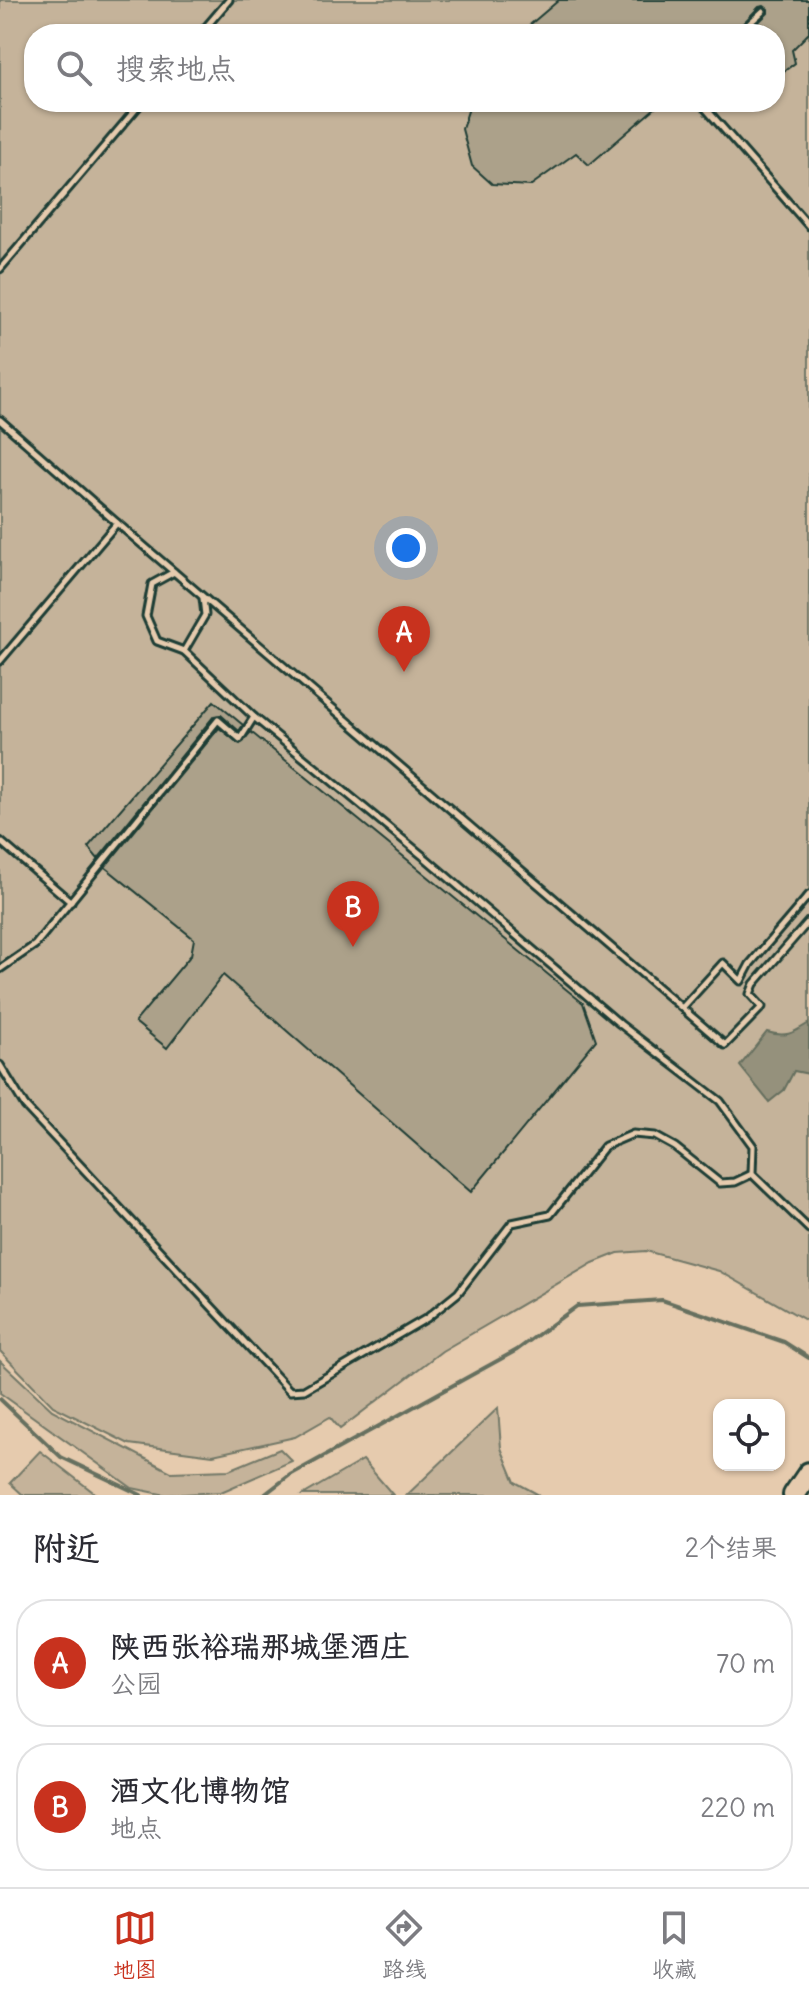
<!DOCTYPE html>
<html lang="zh">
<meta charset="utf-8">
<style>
body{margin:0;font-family:Delius,"LXGW WenKai TC",sans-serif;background:#f2f2f3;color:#2b2b33}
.controls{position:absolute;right:24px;bottom:24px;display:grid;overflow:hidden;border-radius:16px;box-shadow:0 2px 6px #0004}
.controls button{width:72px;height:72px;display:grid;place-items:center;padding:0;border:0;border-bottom:2px solid #e1e1e2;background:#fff;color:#2b2b33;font:40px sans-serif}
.you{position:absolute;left:406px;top:548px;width:28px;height:28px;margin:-20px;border:6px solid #fff;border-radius:50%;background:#1a73e8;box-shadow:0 0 0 12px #1a73e833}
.badge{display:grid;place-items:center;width:52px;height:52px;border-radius:50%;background:#c8321e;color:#fff;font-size:26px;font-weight:700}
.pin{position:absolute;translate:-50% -66px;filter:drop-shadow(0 2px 4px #0008)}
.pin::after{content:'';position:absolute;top:42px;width:28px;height:24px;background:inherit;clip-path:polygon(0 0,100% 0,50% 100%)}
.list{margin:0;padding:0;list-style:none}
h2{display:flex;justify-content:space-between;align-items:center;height:104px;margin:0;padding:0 32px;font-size:34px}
h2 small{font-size:26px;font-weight:400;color:#7c7c81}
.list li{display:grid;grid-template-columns:52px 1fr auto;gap:24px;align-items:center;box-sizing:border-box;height:128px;margin:0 16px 16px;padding:0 16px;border:2px solid #e1e1e2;border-radius:32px}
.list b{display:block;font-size:30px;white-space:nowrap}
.list p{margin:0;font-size:26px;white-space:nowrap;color:#7c7c81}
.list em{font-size:26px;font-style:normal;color:#7c7c81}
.icon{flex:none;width:44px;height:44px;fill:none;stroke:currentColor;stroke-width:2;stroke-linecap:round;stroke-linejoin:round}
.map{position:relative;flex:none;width:809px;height:1495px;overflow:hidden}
.search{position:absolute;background:#fff;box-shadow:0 2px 6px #0004;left:24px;right:24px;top:24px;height:88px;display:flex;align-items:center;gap:20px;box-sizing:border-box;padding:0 28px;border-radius:32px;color:#7c7c81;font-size:30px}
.sheet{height:392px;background:#fff}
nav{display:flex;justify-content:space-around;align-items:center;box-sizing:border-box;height:112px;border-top:2px solid #e1e1e2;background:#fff;font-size:22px;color:#7c7c81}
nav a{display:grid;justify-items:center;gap:4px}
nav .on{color:#c8321e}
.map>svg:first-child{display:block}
</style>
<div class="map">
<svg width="809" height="1495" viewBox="0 0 809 1495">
<rect width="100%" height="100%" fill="#e6cbae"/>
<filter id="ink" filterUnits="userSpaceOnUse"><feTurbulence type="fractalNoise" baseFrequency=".0125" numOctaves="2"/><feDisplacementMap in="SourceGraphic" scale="16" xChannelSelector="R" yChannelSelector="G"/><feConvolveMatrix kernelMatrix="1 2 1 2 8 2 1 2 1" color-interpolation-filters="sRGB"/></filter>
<g filter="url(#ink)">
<!-- green -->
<g fill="#c5b39a" stroke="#727867" stroke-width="2" fill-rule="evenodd">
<path d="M 0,0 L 809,0 L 809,1322 L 719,1271 L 646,1251 L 618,1253 L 593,1263 L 442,1351 L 340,1429 L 330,1417 L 295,1437 L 213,1455 L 129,1444 L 53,1406 L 0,1351 ZM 34,34 L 775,34 L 775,102 L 34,102 Z"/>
<path d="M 0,1361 L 52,1410 L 171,1472 L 229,1470 L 280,1449 L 292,1461 L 221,1492 L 166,1495 L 132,1488 L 0,1393 Z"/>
<path d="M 498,1408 L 501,1448 L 515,1482 L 539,1495 L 407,1495 Z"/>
<path d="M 40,1451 L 97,1495 L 23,1495 L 10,1483 Z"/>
<path d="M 363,1460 L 393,1495 L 303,1495 Z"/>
</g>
<!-- water -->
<path fill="#95917c" stroke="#666f5f" stroke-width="2" d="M 809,1023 L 809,1074 L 794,1071 L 784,1090 L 769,1102 L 740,1066 L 767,1032 C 786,1038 793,1033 809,1023 Z"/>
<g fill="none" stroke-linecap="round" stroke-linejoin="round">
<!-- stream -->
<g stroke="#666f5f" stroke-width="4">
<path d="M 0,1399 L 61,1457 L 141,1495"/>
<path d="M 264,1495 L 290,1475 L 517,1350 L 577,1306 L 662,1300 L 784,1342 L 809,1358"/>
</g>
</g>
<!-- building -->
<g fill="#aca18a" stroke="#1f3d34" stroke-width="2">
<path d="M 559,0 L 809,0 L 809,33 L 792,50 L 795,63 L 775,78 L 775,34 L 746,34 L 768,13 L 768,9 L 764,6 L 759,7 L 733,34 L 519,34 Z"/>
<path d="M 471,102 L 662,102 L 589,165 L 576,153 L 530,186 L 492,184 L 472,166 L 462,129 Z"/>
<path d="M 214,701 L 243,725 L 239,731 L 221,715 L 214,716 L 98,859 L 88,847 Z"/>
<path d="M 219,728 L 240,744 L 251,732 L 583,1003 L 596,1040 L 471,1192 L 223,975 L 167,1048 L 135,1022 L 191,955 L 194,939 L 105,867 Z"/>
</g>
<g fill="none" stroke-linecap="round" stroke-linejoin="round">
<defs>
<g id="lane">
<path d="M 200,34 L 229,0"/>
<path d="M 738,34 L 763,11"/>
<path d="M 700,102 L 809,226"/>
<path d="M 0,269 L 142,102"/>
<path d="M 0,420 L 117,523 L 0,661"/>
<path d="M 117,523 L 725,1045 L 762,1007 L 750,994 L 754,984 L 809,921"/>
<path d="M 174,572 L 152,584 L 146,616 L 157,641 L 184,651 L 254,717"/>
<path d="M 184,651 L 205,615 L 203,598"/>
<path d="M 0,841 L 71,902"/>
<path d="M 0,969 L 35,945 L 218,720 L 240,739 L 254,717 L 423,856 L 620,1024 L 720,1101 L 753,1146 L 752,1174 L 809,1229"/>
<path d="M 682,1008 L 723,963 L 741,981 L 750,964 L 809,895"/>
<path d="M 0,1065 L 25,1106 L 290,1391 L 304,1390 L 427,1318 L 458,1293 L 512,1223 L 550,1215 L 605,1146 L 633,1134 L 655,1136 L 675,1147 L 720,1183 L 735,1182 L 752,1174"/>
</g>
<path id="highway" d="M 794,1495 L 809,1473"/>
</defs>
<!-- lane casing -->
<use href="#lane" stroke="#1f3d34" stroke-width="11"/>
<!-- highway casing -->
<use href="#highway" stroke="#1f3d34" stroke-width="26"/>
<!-- lane -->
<use href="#lane" stroke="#e6cbae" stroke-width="5"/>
<!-- highway -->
<use href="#highway" stroke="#e6cbae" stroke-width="20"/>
</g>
</g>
</svg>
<div class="controls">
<button><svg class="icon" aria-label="locate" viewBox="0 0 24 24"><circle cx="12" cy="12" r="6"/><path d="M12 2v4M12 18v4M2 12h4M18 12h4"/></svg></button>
</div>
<div class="you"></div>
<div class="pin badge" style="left:404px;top:672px">A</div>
<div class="pin badge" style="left:353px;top:947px">B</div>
<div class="search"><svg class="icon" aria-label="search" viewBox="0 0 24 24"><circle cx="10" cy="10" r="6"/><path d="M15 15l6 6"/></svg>搜索地点</div>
</div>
<section class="sheet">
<h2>附近<small>2个结果</small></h2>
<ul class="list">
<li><span class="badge">A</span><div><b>陕西张裕瑞那城堡酒庄</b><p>公园</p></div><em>70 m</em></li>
<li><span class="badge">B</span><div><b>酒文化博物馆</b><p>地点</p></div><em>220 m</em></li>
</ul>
</section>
<nav>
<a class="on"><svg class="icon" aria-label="map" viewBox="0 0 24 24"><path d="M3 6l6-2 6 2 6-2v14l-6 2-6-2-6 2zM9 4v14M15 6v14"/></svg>地图</a>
<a><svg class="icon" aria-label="directions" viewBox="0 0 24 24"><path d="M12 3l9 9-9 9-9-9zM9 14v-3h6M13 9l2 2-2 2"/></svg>路线</a>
<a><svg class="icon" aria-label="saved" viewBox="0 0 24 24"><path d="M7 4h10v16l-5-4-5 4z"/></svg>收藏</a>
</nav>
